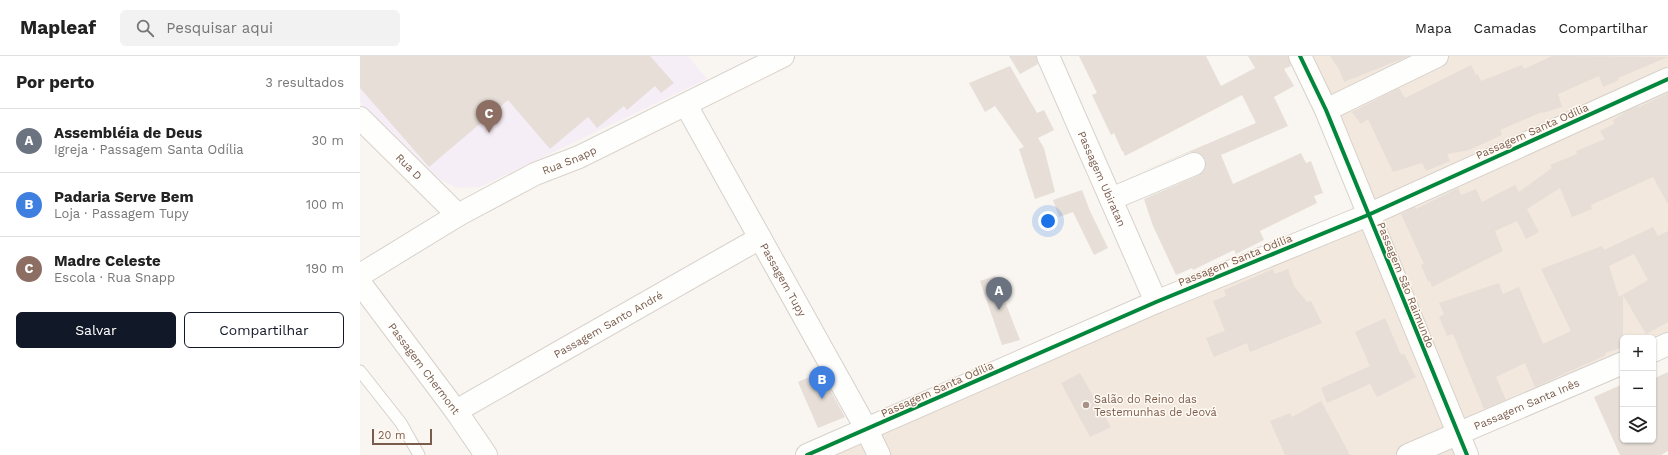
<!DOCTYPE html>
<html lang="pt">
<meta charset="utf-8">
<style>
body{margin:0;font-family:"Work Sans",sans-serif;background:#f2f2f2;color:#222}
.controls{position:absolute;right:12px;bottom:12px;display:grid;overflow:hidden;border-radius:6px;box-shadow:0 1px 3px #0004}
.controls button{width:36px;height:36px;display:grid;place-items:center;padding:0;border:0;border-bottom:1px solid #e0e0e0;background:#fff;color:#222;font:20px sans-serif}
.scale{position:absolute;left:12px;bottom:10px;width:60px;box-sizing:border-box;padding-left:4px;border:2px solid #7a5c4d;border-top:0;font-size:11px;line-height:14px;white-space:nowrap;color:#7a5c4d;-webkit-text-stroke:3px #fffaf3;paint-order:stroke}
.you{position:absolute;left:688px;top:165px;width:14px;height:14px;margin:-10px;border:3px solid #fff;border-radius:50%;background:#1a73e8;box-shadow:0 0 0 6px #1a73e833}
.badge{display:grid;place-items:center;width:26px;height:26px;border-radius:50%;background:#111827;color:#fff;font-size:13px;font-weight:700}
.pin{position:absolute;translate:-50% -33px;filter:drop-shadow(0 1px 2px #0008)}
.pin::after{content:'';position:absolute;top:21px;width:14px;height:12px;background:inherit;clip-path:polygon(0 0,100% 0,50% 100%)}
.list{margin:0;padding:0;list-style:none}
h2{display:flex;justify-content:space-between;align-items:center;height:52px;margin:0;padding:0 16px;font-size:17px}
h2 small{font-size:13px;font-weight:400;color:#767676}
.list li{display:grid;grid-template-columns:26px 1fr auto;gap:12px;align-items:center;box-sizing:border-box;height:64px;padding:0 16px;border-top:1px solid #e0e0e0}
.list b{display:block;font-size:15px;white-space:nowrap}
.list p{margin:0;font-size:13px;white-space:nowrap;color:#767676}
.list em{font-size:13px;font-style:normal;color:#767676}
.actions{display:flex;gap:8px;padding:12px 16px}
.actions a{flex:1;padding:9px 0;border:1px solid #111827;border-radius:6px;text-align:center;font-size:14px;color:#111827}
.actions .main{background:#111827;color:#fff}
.icon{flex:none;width:22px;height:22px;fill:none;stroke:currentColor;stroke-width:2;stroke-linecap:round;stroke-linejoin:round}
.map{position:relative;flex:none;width:1308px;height:399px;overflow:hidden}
header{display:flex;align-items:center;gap:24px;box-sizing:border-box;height:56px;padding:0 20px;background:#fff;border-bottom:1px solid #e0e0e0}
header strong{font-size:19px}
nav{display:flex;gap:22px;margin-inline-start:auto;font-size:14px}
.search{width:280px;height:36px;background:#f2f2f2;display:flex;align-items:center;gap:10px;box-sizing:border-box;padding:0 14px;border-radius:6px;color:#767676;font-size:15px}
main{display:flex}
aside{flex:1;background:#fff}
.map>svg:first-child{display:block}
</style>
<header>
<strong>Mapleaf</strong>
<div class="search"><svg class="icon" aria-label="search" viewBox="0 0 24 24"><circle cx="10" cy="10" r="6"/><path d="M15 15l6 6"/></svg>Pesquisar aqui</div>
<nav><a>Mapa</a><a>Camadas</a><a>Compartilhar</a></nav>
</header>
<main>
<aside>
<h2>Por perto<small>3 resultados</small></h2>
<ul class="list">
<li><span class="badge" style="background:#6b7280">A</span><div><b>Assembléia de Deus</b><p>Igreja · Passagem Santa Odília</p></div><em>30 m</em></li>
<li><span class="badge" style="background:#3f7fe0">B</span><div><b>Padaria Serve Bem</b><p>Loja · Passagem Tupy</p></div><em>100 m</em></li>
<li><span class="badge" style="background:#8d6e63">C</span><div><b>Madre Celeste</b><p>Escola · Rua Snapp</p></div><em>190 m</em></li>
</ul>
<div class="actions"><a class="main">Salvar</a><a>Compartilhar</a></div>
</aside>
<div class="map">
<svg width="1308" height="399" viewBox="0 0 1308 399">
<rect width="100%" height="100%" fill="#f9f5f0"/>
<!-- residential -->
<path fill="#f2e8de" d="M 933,0 L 1308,0 L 1308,295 L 1293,301 L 1293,282 L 1263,282 L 1263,313 L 1098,376 L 1100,399 L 451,399 L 1003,170 Z"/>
<!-- education -->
<path fill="#f6eef6" d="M 0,0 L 328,0 L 347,23 L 120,131 L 97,132 L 51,108 L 0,46 Z"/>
<!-- building -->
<g fill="#e6ded7" fill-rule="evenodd">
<path d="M 0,0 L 290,0 L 314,27 L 301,37 L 295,30 L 267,54 L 264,50 L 237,72 L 228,61 L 190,93 L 148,44 L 69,111 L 0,32 Z"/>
<path d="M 649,0 L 676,0 L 678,8 L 660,18 Z"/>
<path d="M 719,0 L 846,0 L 861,30 L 895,12 L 888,0 L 928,0 L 931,10 L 924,13 L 934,30 L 914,41 L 928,70 L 861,99 L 873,128 L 941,97 L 946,107 L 951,105 L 963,137 L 954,140 L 957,147 L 900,175 L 904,184 L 876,198 L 874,194 L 833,214 L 832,212 L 816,219 L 793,170 L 784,143 L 839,119 L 844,115 L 846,109 L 846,104 L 841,98 L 835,96 L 830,96 L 774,119 L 896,67 L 882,39 L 765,100 L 763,95 L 762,95 L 754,77 L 751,79 L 732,39 L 737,37 Z"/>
<path d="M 970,0 L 1047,0 L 1047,1 L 984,26 L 979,13 Z"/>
<path d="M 1192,0 L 1308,1 L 1258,22 L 1259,24 L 1243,31 L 1239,20 L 1198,38 L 1202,51 L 1183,57 L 1182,56 L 1140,74 L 1142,79 L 1109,94 L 1087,98 L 1090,105 L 1066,115 L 1062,107 L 1033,116 L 1008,63 L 1001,68 L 992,56 L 1039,32 L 1045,42 L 1111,9 L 1116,19 L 1118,18 L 1121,25 L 1162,9 L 1164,13 Z"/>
<path d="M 650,10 L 677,57 L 684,54 L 694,74 L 678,82 L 684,92 L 695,136 L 675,143 L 659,93 L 664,91 L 635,50 L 625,56 L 609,27 Z"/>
<path d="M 1308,37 L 1308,148 L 1293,121 L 1231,149 L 1232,153 L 1212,161 L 1200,132 L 1167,153 L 1179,176 L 1166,183 L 1157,165 L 1135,175 L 1143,195 L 1072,231 L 1070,225 L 1068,226 L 1061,209 L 1064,208 L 1041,158 L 1055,151 L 1056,153 L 1098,132 L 1101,139 L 1116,133 L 1122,146 L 1155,129 L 1159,136 L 1192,112 L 1190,109 L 1217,98 L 1216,95 L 1245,83 L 1240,75 L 1254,68 L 1253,64 L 1269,54 L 1279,50 L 1279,51 Z"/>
<path d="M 722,134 L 730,155 L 748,192 L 734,199 L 713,156 L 699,161 L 693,144 Z"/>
<path d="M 1293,171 L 1298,180 L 1308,175 L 1308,266 L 1286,278 L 1263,239 L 1263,291 L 1245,297 L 1246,299 L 1175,331 L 1165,307 L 1136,321 L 1146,344 L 1124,353 L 1093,278 L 1087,280 L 1079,261 L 1084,258 L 1079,247 L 1139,227 L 1143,238 L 1159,231 L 1183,288 L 1211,275 L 1181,213 L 1242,190 L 1244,194 ZM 1274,198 L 1288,224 L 1259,241 L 1249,210 Z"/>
<path d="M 913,213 L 915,218 L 928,213 L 934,230 L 947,246 L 951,245 L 962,267 L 890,296 L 887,287 L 854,301 L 846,282 L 865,275 L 853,245 L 866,240 L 864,234 Z"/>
<path d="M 635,220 L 660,284 L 642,289 L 620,225 Z"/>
<path d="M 1025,262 L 1041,299 L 1044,298 L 1056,321 L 1017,341 L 1010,328 L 967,347 L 961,332 L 1010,310 L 995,276 Z"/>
<path d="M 460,316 L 485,361 L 458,372 L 438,326 Z"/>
<path d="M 1308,316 L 1308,395 L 1301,399 L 1260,399 L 1234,341 L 1263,328 L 1263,384 L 1293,384 L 1293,323 Z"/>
<path d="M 720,317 L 751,371 L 730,381 L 701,327 Z"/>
<path d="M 961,345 L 990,399 L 925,399 L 910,365 L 930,357 L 932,361 Z"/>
</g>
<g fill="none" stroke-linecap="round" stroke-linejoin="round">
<defs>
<path id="lane" d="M 0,315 L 41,367 L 59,399"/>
<g id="street">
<path id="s1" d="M 688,0 L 796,246"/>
<path d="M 940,0 L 966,54 L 1107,399"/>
<path id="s2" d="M 326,49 L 507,374 L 519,399"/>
<path d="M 966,54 L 1077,0"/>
<path d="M 751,143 L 834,108"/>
<path d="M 0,219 L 98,159"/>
<path id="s3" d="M 0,227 L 96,355 L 126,399"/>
<path d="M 1293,295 L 1308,288"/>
<path id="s4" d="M 96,355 L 400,182"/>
<path d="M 447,399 L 796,246 L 1008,159 L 1308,23"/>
<path id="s5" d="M 1048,399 L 1263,307"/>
</g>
<g id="secondary">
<path id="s6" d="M 0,62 L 98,159 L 175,118 L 219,101 L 423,0"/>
</g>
</defs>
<!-- lane casing -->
<use href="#lane" stroke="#d7d1cb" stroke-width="13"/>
<!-- street casing -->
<use href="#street" stroke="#d7d1cb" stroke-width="24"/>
<!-- secondary casing -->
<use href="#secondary" stroke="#d9d2cb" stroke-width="24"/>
<!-- lane -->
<use href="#lane" stroke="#fefefd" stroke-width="11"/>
<!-- street -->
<use href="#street" stroke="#fefefd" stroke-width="22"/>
<!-- secondary -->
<use href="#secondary" stroke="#fefefd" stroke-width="22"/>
<defs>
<g id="cycleway">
<path d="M 940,0 L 966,54 L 1107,399"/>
<path d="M 447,399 L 796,246 L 1008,159 L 1308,23"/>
</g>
</defs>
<!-- cycleway casing -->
<use href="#cycleway" stroke="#fffaf3" stroke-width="6"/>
<!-- cycleway -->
<use href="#cycleway" stroke="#00873e" stroke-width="4"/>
</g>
<!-- markers -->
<circle fill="#a69286" stroke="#fffaf3" stroke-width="1.5" cx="726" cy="349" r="4"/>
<g text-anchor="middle" stroke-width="3" stroke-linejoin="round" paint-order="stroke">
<!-- street labels -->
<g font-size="11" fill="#7a5c4d" stroke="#fffaf3">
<text transform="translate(1172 75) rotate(-24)" y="4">Passagem Santa Odília</text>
<text dy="4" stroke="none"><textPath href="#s6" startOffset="262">Rua Snapp</textPath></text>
<text dy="4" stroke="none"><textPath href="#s6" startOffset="69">Rua D</textPath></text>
<text dy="4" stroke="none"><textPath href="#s1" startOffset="134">Passagem Ubiratan</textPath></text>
<text transform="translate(875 204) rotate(-22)" y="4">Passagem Santa Odília</text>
<text dy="4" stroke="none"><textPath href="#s2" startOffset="200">Passagem Tupy</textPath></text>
<text transform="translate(1046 229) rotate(68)" y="4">Passagem São Raimundo</text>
<text dy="4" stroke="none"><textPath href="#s4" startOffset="175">Passagem Santo André</textPath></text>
<text dy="4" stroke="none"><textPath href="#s3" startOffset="107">Passagem Chermont</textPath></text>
<text transform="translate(577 333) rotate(-24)" y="4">Passagem Santa Odília</text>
<text dy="4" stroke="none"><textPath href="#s5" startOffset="129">Passagem Santa Inês</textPath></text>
</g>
<!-- poi labels -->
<g font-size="11" fill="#7a5c4d" stroke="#fffaf3" text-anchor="start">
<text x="734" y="347">Salão do Reino das<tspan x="734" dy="13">Testemunhas de Jeová</tspan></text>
</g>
</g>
</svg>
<div class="controls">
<button>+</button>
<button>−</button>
<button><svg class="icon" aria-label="layers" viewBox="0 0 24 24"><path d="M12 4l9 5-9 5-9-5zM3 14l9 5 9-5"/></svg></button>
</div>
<div class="scale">20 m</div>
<div class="you"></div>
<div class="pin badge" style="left:639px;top:254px;background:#6b7280">A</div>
<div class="pin badge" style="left:462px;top:343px;background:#3f7fe0">B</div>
<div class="pin badge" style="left:129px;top:77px;background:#8d6e63">C</div>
</div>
</main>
